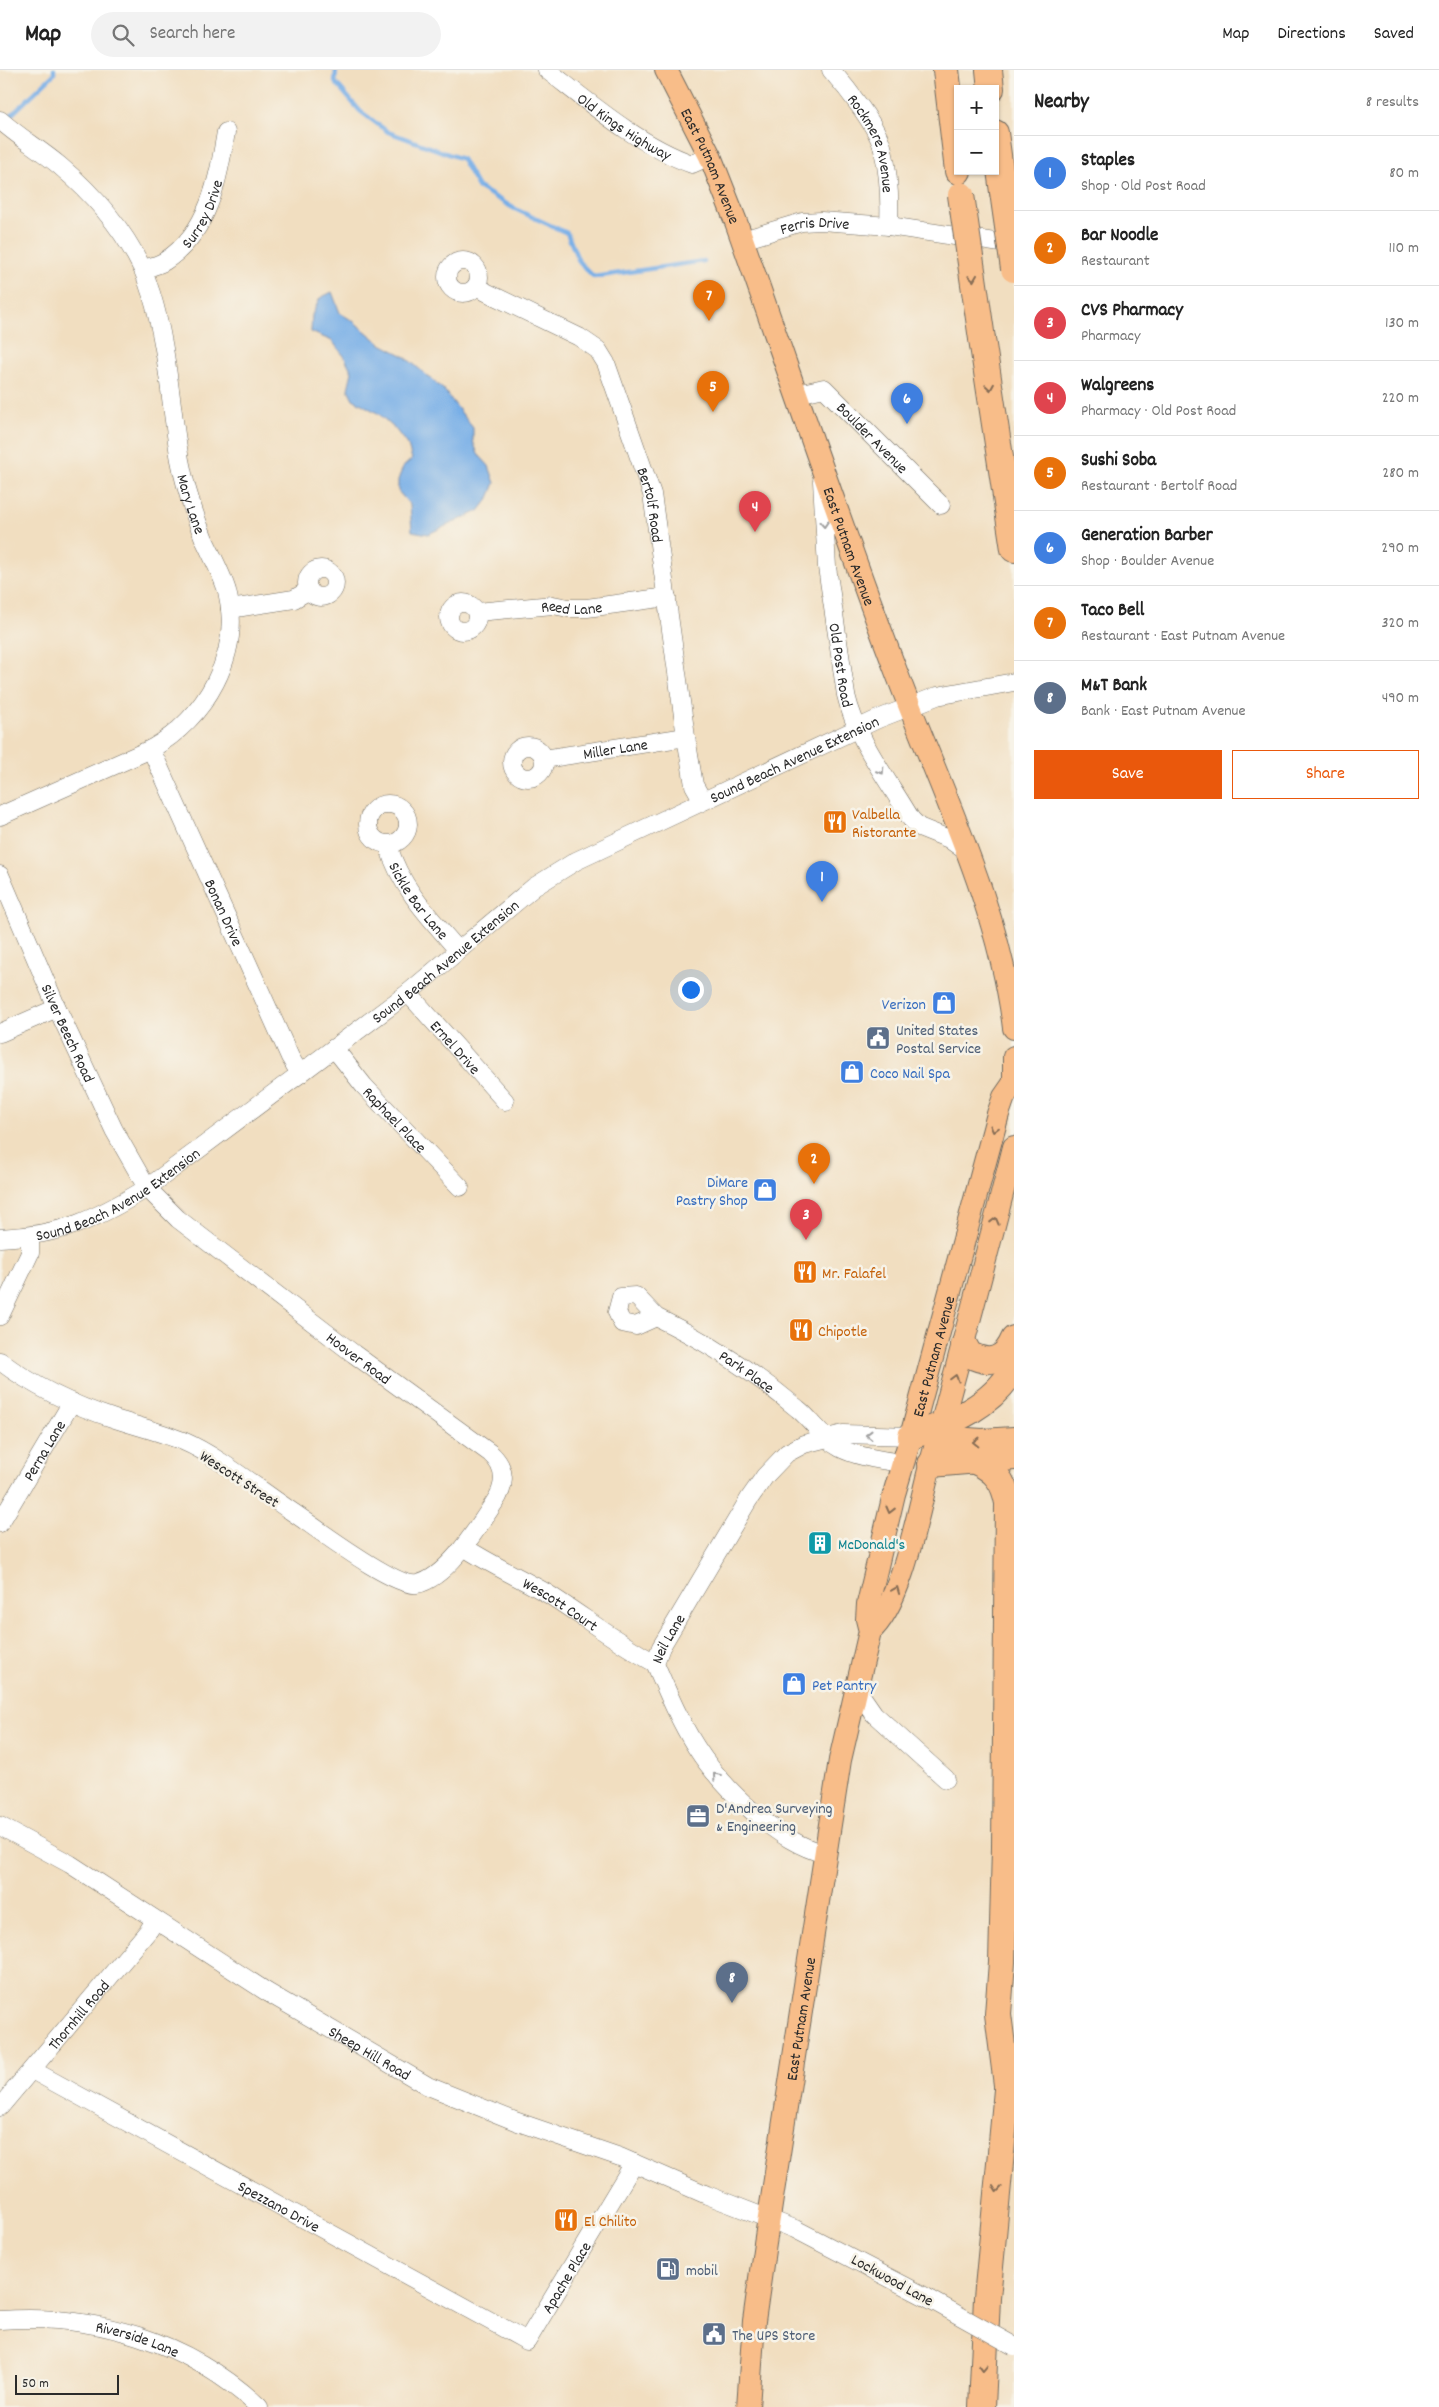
<!DOCTYPE html>
<meta charset="utf-8">
<style>
body{margin:0;font-family:Dekko,sans-serif;background:#f2f2f2;color:#222}
.controls{position:absolute;right:15px;top:15px;display:grid;overflow:hidden;border-radius:0px;box-shadow:0 1px 4px #0004}
.controls button{width:45px;height:45px;display:grid;place-items:center;padding:0;border:0;border-bottom:1px solid #e0e0e0;background:#fff;color:#222;font:25px sans-serif}
.scale{position:absolute;left:15px;bottom:12px;width:104px;box-sizing:border-box;padding-left:5px;border:2px solid #2b2b2b;border-top:0;font-size:14px;line-height:18px;white-space:nowrap;color:#2b2b2b;-webkit-text-stroke:4px #f7f3e8;paint-order:stroke}
.you{position:absolute;left:690px;top:919px;width:18px;height:18px;margin:-12px;border:4px solid #fff;border-radius:50%;background:#1a73e8;box-shadow:0 0 0 8px #1a73e833}
.badge{display:grid;place-items:center;width:32px;height:32px;border-radius:50%;background:#ea580c;color:#fff;font-size:16px;font-weight:700}
.pin{position:absolute;translate:-50% -41px;filter:drop-shadow(0 1px 2px #0008)}
.pin::after{content:'';position:absolute;top:26px;width:18px;height:15px;background:inherit;clip-path:polygon(0 0,100% 0,50% 100%)}
.list{margin:0;padding:0;list-style:none}
h2{display:flex;justify-content:space-between;align-items:center;height:65px;margin:0;padding:0 20px;font-size:21px}
h2 small{font-size:16px;font-weight:400;color:#767676}
.list li{display:grid;grid-template-columns:32px 1fr auto;gap:15px;align-items:center;box-sizing:border-box;height:75px;padding:0 20px;border-top:1px solid #e0e0e0}
.list b{display:block;font-size:19px;white-space:nowrap}
.list p{margin:0;font-size:16px;white-space:nowrap;color:#767676}
.list em{font-size:16px;font-style:normal;color:#767676}
.actions{display:flex;gap:10px;padding:15px 20px}
.actions a{flex:1;padding:11px 0;border:1px solid #ea580c;border-radius:0px;text-align:center;font-size:18px;color:#ea580c}
.actions .main{background:#ea580c;color:#fff}
.icon{flex:none;width:28px;height:28px;fill:none;stroke:currentColor;stroke-width:2;stroke-linecap:round;stroke-linejoin:round}
.map{position:relative;flex:none;width:1014px;height:2337px;overflow:hidden}
header{display:flex;align-items:center;gap:30px;box-sizing:border-box;height:70px;padding:0 25px;background:#fff;border-bottom:1px solid #e0e0e0}
header strong{font-size:24px}
nav{display:flex;gap:28px;margin-inline-start:auto;font-size:18px}
.search{width:350px;height:45px;background:#f2f2f2;display:flex;align-items:center;gap:12px;box-sizing:border-box;padding:0 18px;border-radius:28px;color:#767676;font-size:19px}
main{display:flex}
aside{flex:1;background:#fff}
.map>svg:first-child{display:block}
</style>
<header>
<strong>Map</strong>
<div class="search"><svg class="icon" aria-label="search" viewBox="0 0 24 24"><circle cx="10" cy="10" r="6"/><path d="M15 15l6 6"/></svg>Search here</div>
<nav><a>Map</a><a>Directions</a><a>Saved</a></nav>
</header>
<main>
<div class="map">
<svg width="1014" height="2337" viewBox="0 0 1014 2337">
<rect width="100%" height="100%" fill="#f7f3e8"/>
<filter id="ink" filterUnits="userSpaceOnUse"><feTurbulence type="fractalNoise" baseFrequency=".02" numOctaves="2"/><feDisplacementMap in="SourceGraphic" scale="10" xChannelSelector="R" yChannelSelector="G"/><feConvolveMatrix kernelMatrix="1 2 1 2 8 2 1 2 1" color-interpolation-filters="sRGB"/></filter>
<filter id="wash" filterUnits="userSpaceOnUse"><feTurbulence type="fractalNoise" baseFrequency=".0096" numOctaves="4" result="noise"/><feDisplacementMap in="SourceGraphic" scale="20" xChannelSelector="R" yChannelSelector="G"/><feGaussianBlur stdDeviation="1.12" result="paint"/><feColorMatrix in="noise" values="0 0 0 0 0 0 0 0 0 0 0 0 0 0 0 0 0 1.4 0 .05"/><feComposite in="paint" operator="in"/></filter>
<g filter="url(#wash)">
<rect width="100%" height="100%" fill="#f1dec0"/>
<!-- water -->
<path fill="#78afe7" stroke="#526d89" d="M 332,222 L 340,243 L 353,251 L 381,274 L 404,286 L 444,320 L 473,358 L 473,371 L 478,384 L 489,396 L 495,413 L 489,428 L 479,441 L 428,464 L 412,461 L 410,435 L 398,421 L 398,410 L 403,397 L 412,389 L 408,376 L 396,360 L 379,344 L 353,329 L 348,319 L 352,302 L 344,286 L 332,271 L 311,262 L 312,245 L 320,228 Z"/>
<g fill="none" stroke-linecap="round" stroke-linejoin="round">
<!-- stream -->
<g stroke="#78afe7" stroke-width="4.5">
<path d="M 336,0 L 335,12 L 360,41 L 388,62 L 462,89 L 478,117 L 515,139 L 567,163 L 579,192 L 594,207 L 704,191"/>
<path d="M 6,50 L 54,4 L 54,0"/>
</g>
</g>
</g>
<g filter="url(#ink)">
<g fill="none" stroke-linecap="round" stroke-linejoin="round">
<defs>
<g id="minor">
<path id="s1" d="M 547,0 C 590,33 640,76 692,94 L 710,86"/>
<path id="s2" d="M 831,0 C 846,17 879,58 883,80 C 889,104 890,132 889,156"/>
<path id="s3" d="M 0,50 C 19,67 41,80 60,96 C 93,124 123,158 142,198 C 146,206 148,215 151,223 C 168,277 170,334 180,390 C 185,416 194,444 204,469 C 212,486 222,504 227,521 C 243,584 205,649 151,679 L 0,746"/>
<path id="s4" d="M 743,170 L 802,152 L 821,151 L 889,156 L 1014,175"/>
<circle cx="463" cy="207" r="16"/>
<path id="s5" d="M 143,199 C 150,197 159,195 165,191 C 209,162 218,110 226,62"/>
<path id="s6" d="M 477,215 L 486,222 L 579,267 L 598,280 L 606,293 L 652,424 L 686,667 L 694,715 L 703,731"/>
<path id="s7" d="M 798,324 L 824,318 L 941,435"/>
<path id="s8" d="M 822,411 L 827,497 L 846,625 C 857,671 887,708 911,749 L 919,757 L 949,769 L 967,782"/>
<circle cx="321" cy="513" r="14"/>
<circle cx="463" cy="547" r="14"/>
<path d="M 230,539 L 294,529 L 309,520"/>
<path id="s9" d="M 477,542 L 553,535 L 568,538 L 587,538 L 667,527"/>
<circle cx="528" cy="692" r="16"/>
<path id="s10" d="M 151,679 L 290,987 L 300,1004"/>
<path id="s11" d="M 544,689 L 686,667"/>
<circle cx="388" cy="754" r="20"/>
<path id="s12" d="M 388,775 C 400,817 430,848 458,880"/>
<path id="s13" d="M 0,805 L 57,938 L 114,1060 L 147,1118 L 178,1149 L 354,1284 L 490,1383 C 507,1398 506,1416 494,1433 C 478,1457 447,1508 417,1514 C 394,1518 314,1456 291,1441 C 258,1419 218,1386 183,1371 C 161,1362 137,1356 115,1349 C 75,1336 33,1316 0,1291"/>
<path id="s14" d="M 408,923 L 505,1031"/>
<path d="M 0,963 L 57,938"/>
<path id="s15" d="M 334,978 L 364,1016 L 460,1117"/>
<path id="s16" d="M 0,1168 C 62,1165 95,1150 147,1118 L 408,923 L 534,817 L 576,791 L 878,649 L 937,626 L 1014,612"/>
<path d="M 0,1246 L 30,1183 L 30,1166"/>
<path id="s17" d="M 656,1247 L 636,1226 L 621,1227 L 617,1242 L 622,1253 L 636,1256 L 656,1247 C 706,1271 755,1303 798,1339 C 813,1351 822,1368 840,1378 C 855,1386 885,1391 903,1393"/>
<path id="s18" d="M 0,1453 L 72,1332"/>
<path id="s19" d="M 464,1477 C 491,1495 521,1508 548,1524 C 584,1547 618,1573 655,1593"/>
<path d="M 856,1618 L 874,1644 L 946,1709"/>
<path id="s20" d="M 0,1756 L 70,1794 L 267,1922 L 428,2016 L 515,2051 L 620,2087 L 707,2125 L 795,2159 L 926,2227"/>
<path id="s21" d="M 825,1784 C 799,1777 780,1764 759,1747 C 701,1698 684,1661 655,1593 L 661,1577 L 749,1429 L 765,1406 L 787,1383 L 804,1374 L 843,1364 L 911,1366"/>
<path id="s22" d="M 32,2000 L 527,2271 L 634,2093"/>
<path id="s23" d="M 0,2037 L 149,1860 L 155,1850"/>
<path id="s24" d="M 0,2250 C 94,2243 189,2271 259,2337"/>
</g>
<g id="major">
<path id="s25" d="M 666,0 L 710,86 L 736,152 C 790,304 841,458 899,609 C 942,723 999,836 1014,958"/>
<path d="M 1014,987 L 1014,1017"/>
<path d="M 870,1561 C 902,1535 919,1437 930,1396 C 959,1290 987,1184 1014,1077"/>
<path id="s26" d="M 748,2337 L 754,2251 L 764,2180 L 840,1690 L 870,1561 L 867,1549 L 868,1534 L 894,1424 L 911,1366 L 998,1044 L 1004,1027 L 1013,1014"/>
</g>
<g id="highway">
<path d="M 946,0 L 958,101"/>
<path d="M 989,0 L 991,19"/>
<path d="M 995,63 L 1003,122"/>
<path d="M 982,269 L 1014,479"/>
<path d="M 964,1275 L 969,1284 C 990,1296 1005,1290 1014,1269"/>
<path d="M 911,1366 C 952,1353 992,1336 1014,1298"/>
<path d="M 939,1369 L 982,1372 L 1014,1370"/>
<path d="M 975,1391 C 995,1400 1004,1411 1008,1433 L 1005,1777 L 1002,1892 L 998,1944 L 1007,2015"/>
<path d="M 931,1394 L 1014,1387"/>
<path d="M 982,2337 L 987,2228 L 1009,1999"/>
</g>
</defs>
<!-- minor casing -->
<use href="#minor" stroke="#706a5f" stroke-width="19"/>
<!-- major casing -->
<use href="#major" stroke="#706a5f" stroke-width="24"/>
<!-- highway casing -->
<use href="#highway" stroke="#706a5f" stroke-width="28"/>
<!-- minor -->
<use href="#minor" stroke="#fff" stroke-width="18"/>
<!-- major -->
<use href="#major" stroke="#f8bd89" stroke-width="22"/>
<!-- highway -->
<use href="#highway" stroke="#f8bd89" stroke-width="26"/>
<defs>
<path id="minor-bridge" d="M 926,2227 L 1014,2276"/>
<g id="highway-bridge">
<path d="M 1003,122 L 1014,199"/>
<path d="M 961,125 L 982,269"/>
</g>
</defs>
<!-- minor-bridge casing -->
<use href="#minor-bridge" stroke="#706a5f" stroke-width="19" stroke-linecap="butt"/>
<!-- highway-bridge casing -->
<use href="#highway-bridge" stroke="#706a5f" stroke-width="28" stroke-linecap="butt"/>
<!-- minor-bridge -->
<use href="#minor-bridge" stroke="#fff" stroke-width="18"/>
<!-- highway-bridge -->
<use href="#highway-bridge" stroke="#f8bd89" stroke-width="26"/>
</g>
<!-- one-way arrows -->
<defs><path id="oneway-chevron" d="M-2-3.5L2.5 0L-2 3.5" fill="none" stroke-width="1.6" stroke-linecap="round" stroke-linejoin="round" transform="scale(1.25)"/></defs>
<g stroke="#876d55">
<use href="#oneway-chevron" transform="translate(973 208) rotate(82)"/>
<use href="#oneway-chevron" transform="translate(990 317) rotate(81)"/>
<use href="#oneway-chevron" transform="translate(994 1059) rotate(105)"/>
<use href="#oneway-chevron" transform="translate(995 1151) rotate(-76)"/>
<use href="#oneway-chevron" transform="translate(955 1308) rotate(-75)"/>
<use href="#oneway-chevron" transform="translate(976 1372) rotate(-179)"/>
<use href="#oneway-chevron" transform="translate(890 1440) rotate(104)"/>
<use href="#oneway-chevron" transform="translate(896 1520) rotate(-68)"/>
<use href="#oneway-chevron" transform="translate(997 2119) rotate(96)"/>
<use href="#oneway-chevron" transform="translate(983 2298) rotate(92)"/>
</g>
<g stroke="#a0a0a0">
<use href="#oneway-chevron" transform="translate(824 454) rotate(87)"/>
<use href="#oneway-chevron" transform="translate(881 701) rotate(57)"/>
<use href="#oneway-chevron" transform="translate(869 1365) rotate(-179)"/>
<use href="#oneway-chevron" transform="translate(716 1706) rotate(-131)"/>
</g>
</g>
<!-- icons -->
<defs>
<symbol id="restaurant-square" viewBox="-11 -11 22 22"><rect x="-9" y="-9" width="18" height="18" rx="4" fill="#e8710a" stroke="#f7f3e8"/><path d="M-5-6h1v4h1v-4h1v4h1v-4h1v5L-1.5 .5V6h-2V.5L-5-1ZM5-6V6H3V1.5H1.5Q1.5-4 5-6Z" fill="#fff"/></symbol>
<symbol id="shop-square" viewBox="-11 -11 22 22"><rect x="-9" y="-9" width="18" height="18" rx="4" fill="#3f7fe0" stroke="#f7f3e8"/><path d="M-5-2.5h2.3a2.7 3.5 0 0 1 5.4 0H5L5.5 6h-11ZM-1.5-2.5h3a1.5 2.3 0 0 0-3 0Z" fill="#fff"/></symbol>
<symbol id="civic-square" viewBox="-11 -11 22 22"><rect x="-9" y="-9" width="18" height="18" rx="4" fill="#5c6f8a" stroke="#f7f3e8"/><path d="M-.6-6.5H3V-4.5H.6V-3L4-1V1h2V6H-6V1h2V-1L-.6-3ZM-1.2 2.5V6h2.4V2.5Z" fill="#fff"/></symbol>
<symbol id="building-square" viewBox="-11 -11 22 22"><rect x="-9" y="-9" width="18" height="18" rx="4" fill="#0f9aa8" stroke="#f7f3e8"/><path d="M-4-6H4V6H1V3H-1V6H-4ZM-2.5-4.3h1.7v1.8h-1.7ZM.8-4.3h1.7v1.8H.8ZM-2.5-1h1.7V.8h-1.7ZM.8-1h1.7V.8H.8Z" fill="#fff"/></symbol>
<symbol id="office-square" viewBox="-11 -11 22 22"><rect x="-9" y="-9" width="18" height="18" rx="4" fill="#5c6f8a" stroke="#f7f3e8"/><path d="M-6-3h4V-5.5h4V-3h4V5H-6ZM-1-4.5V-3h2v-1.5ZM-6 0V1H6V0Z" fill="#fff"/></symbol>
<symbol id="fuel-square" viewBox="-11 -11 22 22"><rect x="-9" y="-9" width="18" height="18" rx="4" fill="#5c6f8a" stroke="#f7f3e8"/><path d="M-5.5-6h7V0h2V4h1.3V-2.5L3-4.5l.8-.8L6-3V5H2.5V1h-1V6h-7ZM-4.2-4.7v3.2H.2V-4.7Z" fill="#fff"/></symbol>
</defs>
<g fill-rule="evenodd">
<use href="#restaurant-square" x="821" y="738" width="28" height="28"/>
<use href="#shop-square" x="930" y="919" width="28" height="28"/>
<use href="#civic-square" x="864" y="954" width="28" height="28"/>
<use href="#shop-square" x="838" y="988" width="28" height="28"/>
<use href="#shop-square" x="751" y="1106" width="28" height="28"/>
<use href="#restaurant-square" x="791" y="1188" width="28" height="28"/>
<use href="#restaurant-square" x="787" y="1246" width="28" height="28"/>
<use href="#building-square" x="806" y="1459" width="28" height="28"/>
<use href="#shop-square" x="780" y="1600" width="28" height="28"/>
<use href="#office-square" x="684" y="1732" width="28" height="28"/>
<use href="#restaurant-square" x="552" y="2136" width="28" height="28"/>
<use href="#fuel-square" x="654" y="2185" width="28" height="28"/>
<use href="#civic-square" x="700" y="2250" width="28" height="28"/>
</g>
<g text-anchor="middle" stroke-width="5" stroke-linejoin="round" paint-order="stroke">
<!-- street labels -->
<g font-size="16" fill="#2b2b2b" stroke="#f7f3e8">
<text dy="6" stroke="none"><textPath href="#s1" startOffset="96">Old Kings Highway</textPath></text>
<text dy="6" stroke="none"><textPath href="#s2" startOffset="86">Rockmere Avenue</textPath></text>
<text dy="6" stroke="none"><textPath href="#s25" startOffset="106">East Putnam Avenue</textPath></text>
<text dy="6" stroke="none"><textPath href="#s5" startOffset="85">Surrey Drive</textPath></text>
<text dy="6" stroke="none"><textPath href="#s4" startOffset="74">Ferris Drive</textPath></text>
<text dy="6" stroke="none"><textPath href="#s7" startOffset="96">Boulder Avenue</textPath></text>
<text dy="6" stroke="none"><textPath href="#s3" startOffset="449">Mary Lane</textPath></text>
<text dy="6" stroke="none"><textPath href="#s6" startOffset="302">Bertolf Road</textPath></text>
<text dy="6" stroke="none"><textPath href="#s25" startOffset="511">East Putnam Avenue</textPath></text>
<text dy="6" stroke="none"><textPath href="#s9" startOffset="95">Reed Lane</textPath></text>
<text dy="6" stroke="none"><textPath href="#s8" startOffset="185">Old Post Road</textPath></text>
<text dy="6" stroke="none"><textPath href="#s11" startOffset="72">Miller Lane</textPath></text>
<text dy="6" stroke="none"><textPath href="#s16" startOffset="938">Sound Beach Avenue Extension</textPath></text>
<text dy="6" stroke="none"><textPath href="#s12" startOffset="64">Sickle Bar Lane</textPath></text>
<text dy="6" stroke="none"><textPath href="#s10" startOffset="179">Bonan Drive</textPath></text>
<text dy="6" stroke="none"><textPath href="#s16" startOffset="532">Sound Beach Avenue Extension</textPath></text>
<text dy="6" stroke="none"><textPath href="#s13" startOffset="172">Silver Beech Road</textPath></text>
<text dy="6" stroke="none"><textPath href="#s14" startOffset="72">Ernel Drive</textPath></text>
<text dy="6" stroke="none"><textPath href="#s15" startOffset="94">Raphael Place</textPath></text>
<text dy="6" stroke="none"><textPath href="#s16" startOffset="128">Sound Beach Avenue Extension</textPath></text>
<text dy="6" stroke="none"><textPath href="#s26" startOffset="1070">East Putnam Avenue</textPath></text>
<text dy="6" stroke="none"><textPath href="#s13" startOffset="618">Hoover Road</textPath></text>
<text dy="6" stroke="none"><textPath href="#s17" startOffset="214">Park Place</textPath></text>
<text dy="6" stroke="none"><textPath href="#s18" startOffset="85">Perna Lane</textPath></text>
<text transform="translate(240 1408) rotate(33)" y="6">Wescott Street</text>
<text dy="6" stroke="none"><textPath href="#s19" startOffset="112">Wescott Court</textPath></text>
<text dy="6" stroke="none"><textPath href="#s21" startOffset="292">Neil Lane</textPath></text>
<text dy="6" stroke="none"><textPath href="#s23" startOffset="121">Thornhill Road</textPath></text>
<text dy="6" stroke="none"><textPath href="#s26" startOffset="392">East Putnam Avenue</textPath></text>
<text dy="6" stroke="none"><textPath href="#s20" startOffset="434">Sheep Hill Road</textPath></text>
<text dy="6" stroke="none"><textPath href="#s22" startOffset="282">Spezzano Drive</textPath></text>
<text dy="6" stroke="none"><textPath href="#s22" startOffset="639">Apache Place</textPath></text>
<text transform="translate(893 2209) rotate(29)" y="6">Lockwood Lane</text>
<text dy="6" stroke="none"><textPath href="#s24" startOffset="140">Riverside Lane</textPath></text>
</g>
<!-- food labels -->
<g font-size="16" fill="#c56008" stroke="#f7f3e8" text-anchor="start">
<text x="852" y="749">Valbella<tspan x="852" dy="18">Ristorante</tspan></text>
<text x="822" y="1208">Mr. Falafel</text>
<text x="818" y="1266">Chipotle</text>
<text x="584" y="2156">El Chilito</text>
</g>
<!-- shop labels -->
<g font-size="16" fill="#366cbe" stroke="#f7f3e8" text-anchor="end">
<text x="926" y="939">Verizon</text>
<text x="870" y="1008" text-anchor="start">Coco Nail Spa</text>
<text x="748" y="1117">DiMare<tspan x="748" dy="18">Pastry Shop</tspan></text>
<text x="812" y="1620" text-anchor="start">Pet Pantry</text>
</g>
<!-- service labels -->
<g font-size="16" fill="#4e5e75" stroke="#f7f3e8" text-anchor="start">
<text x="896" y="965">United States<tspan x="896" dy="18">Postal Service</tspan></text>
<text x="716" y="1743">D'Andrea Surveying<tspan x="716" dy="18">&amp; Engineering</tspan></text>
<text x="686" y="2205">mobil</text>
<text x="732" y="2270">The UPS Store</text>
</g>
<!-- culture labels -->
<g font-size="16" fill="#0d838f" stroke="#f7f3e8" text-anchor="start">
<text x="838" y="1479">McDonald's</text>
</g>
</g>
</svg>
<div class="controls">
<button>+</button>
<button>−</button>
</div>
<div class="scale">50 m</div>
<div class="you"></div>
<div class="pin badge" style="left:822px;top:832px;background:#3f7fe0">1</div>
<div class="pin badge" style="left:814px;top:1114px;background:#e8710a">2</div>
<div class="pin badge" style="left:806px;top:1170px;background:#e0444e">3</div>
<div class="pin badge" style="left:755px;top:462px;background:#e0444e">4</div>
<div class="pin badge" style="left:713px;top:342px;background:#e8710a">5</div>
<div class="pin badge" style="left:907px;top:354px;background:#3f7fe0">6</div>
<div class="pin badge" style="left:709px;top:251px;background:#e8710a">7</div>
<div class="pin badge" style="left:732px;top:1933px;background:#5c6f8a">8</div>
</div>
<aside>
<h2>Nearby<small>8 results</small></h2>
<ul class="list">
<li><span class="badge" style="background:#3f7fe0">1</span><div><b>Staples</b><p>Shop · Old Post Road</p></div><em>80 m</em></li>
<li><span class="badge" style="background:#e8710a">2</span><div><b>Bar Noodle</b><p>Restaurant</p></div><em>110 m</em></li>
<li><span class="badge" style="background:#e0444e">3</span><div><b>CVS Pharmacy</b><p>Pharmacy</p></div><em>130 m</em></li>
<li><span class="badge" style="background:#e0444e">4</span><div><b>Walgreens</b><p>Pharmacy · Old Post Road</p></div><em>220 m</em></li>
<li><span class="badge" style="background:#e8710a">5</span><div><b>Sushi Soba</b><p>Restaurant · Bertolf Road</p></div><em>280 m</em></li>
<li><span class="badge" style="background:#3f7fe0">6</span><div><b>Generation Barber</b><p>Shop · Boulder Avenue</p></div><em>290 m</em></li>
<li><span class="badge" style="background:#e8710a">7</span><div><b>Taco Bell</b><p>Restaurant · East Putnam Avenue</p></div><em>320 m</em></li>
<li><span class="badge" style="background:#5c6f8a">8</span><div><b>M&amp;T Bank</b><p>Bank · East Putnam Avenue</p></div><em>490 m</em></li>
</ul>
<div class="actions"><a class="main">Save</a><a>Share</a></div>
</aside>
</main>
